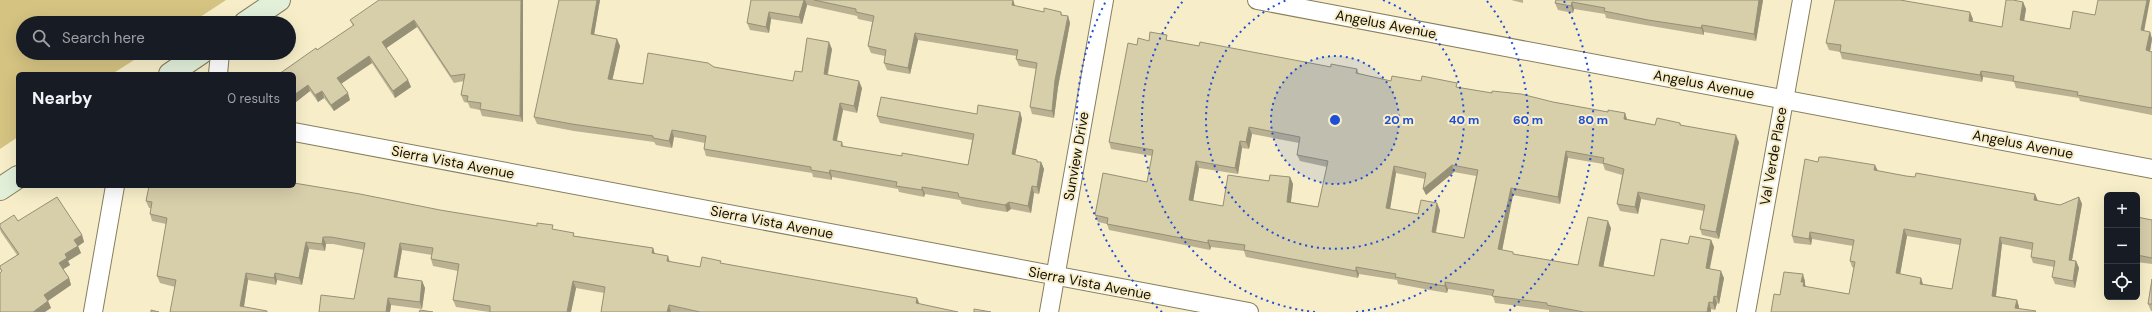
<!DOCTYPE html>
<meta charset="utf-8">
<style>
body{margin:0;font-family:"DM Sans",sans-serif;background:#20242c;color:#f1f3f6}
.controls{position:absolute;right:12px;bottom:12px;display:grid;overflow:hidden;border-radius:6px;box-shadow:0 4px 16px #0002}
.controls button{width:36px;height:36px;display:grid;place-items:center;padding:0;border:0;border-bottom:1px solid #363941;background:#171b24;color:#f1f3f6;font:20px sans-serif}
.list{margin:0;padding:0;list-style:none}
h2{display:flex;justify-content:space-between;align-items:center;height:52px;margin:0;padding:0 16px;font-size:17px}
h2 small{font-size:13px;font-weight:400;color:#9ea1a6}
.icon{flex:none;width:22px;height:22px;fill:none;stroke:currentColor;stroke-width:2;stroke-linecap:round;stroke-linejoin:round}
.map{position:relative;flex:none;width:2152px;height:312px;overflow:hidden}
.search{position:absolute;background:#171b24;box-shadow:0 4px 16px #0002;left:16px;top:16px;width:280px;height:44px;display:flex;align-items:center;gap:10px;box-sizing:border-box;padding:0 14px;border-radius:22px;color:#9ea1a6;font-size:15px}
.panel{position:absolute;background:#171b24;box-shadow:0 4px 16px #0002;left:16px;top:72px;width:280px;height:116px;border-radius:6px}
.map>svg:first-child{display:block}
</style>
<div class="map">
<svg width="2152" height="312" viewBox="0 0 2152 312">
<rect width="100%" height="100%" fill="#f7eec9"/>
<!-- green -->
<path fill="#d5c382" d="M 0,0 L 226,0 L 191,23 L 23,23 L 23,53 L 145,53 L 112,74 L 18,74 L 18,137 L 0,149 Z"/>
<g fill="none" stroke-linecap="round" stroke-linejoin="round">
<defs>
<g id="street">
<path d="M 1257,0 L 2152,169"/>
<path d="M 218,74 L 220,53"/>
<path d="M 294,132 L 1249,312"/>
<path d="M 93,312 L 115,186"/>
<path d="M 1049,312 L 1104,0"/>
<path d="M 1746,312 L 1802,0"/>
</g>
<g id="secondary">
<path d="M 245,23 L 279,0"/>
<path d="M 170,74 L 201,53"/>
<path d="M 0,189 L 18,177"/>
</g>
</defs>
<!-- street casing -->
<use href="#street" stroke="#877e5d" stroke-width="20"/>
<!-- secondary casing -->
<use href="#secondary" stroke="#877e5d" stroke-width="24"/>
<!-- street -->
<use href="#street" stroke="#fff" stroke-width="18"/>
<!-- secondary -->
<use href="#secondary" stroke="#e2f0da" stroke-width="22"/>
</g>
<!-- wall -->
<g fill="#b9b192" fill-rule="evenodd">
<path d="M 523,0 L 523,122 L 482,116 L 480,110 L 470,108 L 468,103 L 464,102 L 461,95 L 464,81 L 454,83 L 417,27 L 386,48 L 408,80 L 411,87 L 395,98 L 372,63 L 341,84 L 350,100 L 334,111 L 324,98 L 318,102 L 310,91 L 296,102 L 294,98 L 294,74 L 317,50 L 353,26 L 350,20 Z"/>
<path d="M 600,0 L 594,34 L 617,39 L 620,46 L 612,80 L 643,84 L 714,67 L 793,81 L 802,72 L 832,49 L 828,75 L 862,88 L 857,113 L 843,110 L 837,141 L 842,142 L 844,147 L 902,156 L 968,165 L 972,140 L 880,123 L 877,116 L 977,114 L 1020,112 L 1022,119 L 1015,155 L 1037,160 L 1038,162 L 1041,162 L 1044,169 L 1039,194 L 1034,193 L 1031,213 L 1011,209 L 1007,212 L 976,207 L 962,204 L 960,200 L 925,194 L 924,197 L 899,192 L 898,189 L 832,177 L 832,180 L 813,177 L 812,173 L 706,156 L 704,149 L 705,143 L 674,137 L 672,148 L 656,145 L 654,142 L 574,131 L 537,124 L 534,117 Z"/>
<path d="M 751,0 L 1013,0 L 1015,6 L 1044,12 L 1061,12 L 1062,15 L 1068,16 L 1070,23 L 1058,87 L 1054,118 L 1032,114 L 1030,107 L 1036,69 L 1019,66 L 1016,59 L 1017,56 L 918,40 L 910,74 L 887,70 L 884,63 L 885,56 L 871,53 L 868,46 L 872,22 L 858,19 L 857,16 L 807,5 L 802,24 L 771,19 L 769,33 L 750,30 L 747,23 Z"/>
<path d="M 1511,0 L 1523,0 L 1523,3 Z"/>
<path d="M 1556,0 L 1763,0 L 1756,41 L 1704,32 L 1704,35 L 1651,26 L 1606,18 L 1605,14 L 1574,9 L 1573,13 L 1558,10 L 1555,3 Z"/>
<path d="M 2023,2 L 2026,9 L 2024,21 L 2070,29 L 2145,31 L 2150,32 L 2152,39 L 2150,51 L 2152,52 L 2152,115 L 2080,101 L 2079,98 L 2016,88 L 2014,82 L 1983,77 L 1982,82 L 1842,59 L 1840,52 L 1829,50 L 1826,43 L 1973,19 L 1972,22 L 2002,27 Z"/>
<path d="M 1169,40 L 1199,46 L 1331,67 L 1357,69 L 1359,74 L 1391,81 L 1459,88 L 1492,93 L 1553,102 L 1608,112 L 1625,113 L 1627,119 L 1655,125 L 1680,123 L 1681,125 L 1739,142 L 1719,239 L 1702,235 L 1700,229 L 1704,211 L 1641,199 L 1638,214 L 1620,211 L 1617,204 L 1622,175 L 1605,170 L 1603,164 L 1568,158 L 1560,204 L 1513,195 L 1502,250 L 1514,254 L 1578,265 L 1611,228 L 1603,267 L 1654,276 L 1688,244 L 1711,240 L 1714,247 L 1710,269 L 1724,278 L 1719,304 L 1717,303 L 1715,310 L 1711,309 L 1711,312 L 1549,312 L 1549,310 L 1495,303 L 1493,296 L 1448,289 L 1447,293 L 1430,290 L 1398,284 L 1397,280 L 1359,274 L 1358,278 L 1246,257 L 1244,251 L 1211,247 L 1210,250 L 1109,230 L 1107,224 L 1098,222 L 1095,215 L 1147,182 L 1152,156 L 1111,149 L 1109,142 L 1137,45 L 1149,41 ZM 1252,134 L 1299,143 L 1297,155 L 1300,161 L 1327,167 L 1318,207 L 1291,202 L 1293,184 L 1290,177 L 1269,181 L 1223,206 L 1193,201 L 1199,168 L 1238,174 L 1242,148 L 1249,149 ZM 1454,172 L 1476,176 L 1464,238 L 1436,233 L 1440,210 L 1418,214 L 1390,209 L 1396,173 L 1425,179 L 1426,195 Z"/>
<path d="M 1818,162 L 1878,171 L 1906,176 L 2035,194 L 2038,201 L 2060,205 L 2079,197 L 2082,204 L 2072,260 L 2076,261 L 2079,268 L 2075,288 L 2055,284 L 2052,277 L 2054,267 L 2033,263 L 2031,257 L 2032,250 L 2002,244 L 1996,296 L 2017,300 L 2019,307 L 2019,309 L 1780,295 L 1805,281 L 1805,284 L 1806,287 L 1849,294 L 1854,268 L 1852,267 L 1850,261 L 1853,246 L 1812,239 L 1811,245 L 1794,243 L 1792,236 ZM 1907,236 L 1960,245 L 1952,289 L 1923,284 L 1921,278 L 1900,274 Z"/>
<path d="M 146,201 L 440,210 L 555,230 L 575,236 L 653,248 L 655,254 L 670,262 L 700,267 L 721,264 L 958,312 L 601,312 L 604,293 L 576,288 L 571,312 L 489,312 L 456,307 L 453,300 L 458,271 L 433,266 L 431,259 L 432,255 L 402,250 L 397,278 L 422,281 L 425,288 L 422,309 L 391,305 L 390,312 L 319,312 L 354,299 L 364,250 L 333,244 L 326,244 L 325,251 L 309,249 L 302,285 L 277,280 L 276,285 L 248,280 L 244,307 L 170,312 L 175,287 L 160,283 L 157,276 L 166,224 L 152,221 L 150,214 L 151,208 L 149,208 Z"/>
<path d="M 2137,217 L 2152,220 L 2152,264 L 2137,262 Z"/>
<path d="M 18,221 L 82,235 L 84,242 L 78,246 L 81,253 L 68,261 L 70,265 L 63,269 L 69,278 L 71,285 L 48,301 L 51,308 L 1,272 L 0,266 L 17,255 L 1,232 L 0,229 L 0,224 Z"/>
<path d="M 2152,279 L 2152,311 L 2151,311 L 2148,304 Z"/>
</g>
<!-- shaded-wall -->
<g fill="#969077">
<path d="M 521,0 L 523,0 L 523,122 L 520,116 Z"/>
<path d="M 597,0 L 600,0 L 593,41 L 591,34 Z"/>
<path d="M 804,0 L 805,0 L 807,5 L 802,24 L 799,17 Z"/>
<path d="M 1013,0 L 1015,6 L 1012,5 Z"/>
<path d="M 1759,0 L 1763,0 L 1756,41 L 1754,34 Z"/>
<path d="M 2147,0 L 2150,0 L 2143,37 L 2141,30 Z"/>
<path d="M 1572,2 L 1574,9 L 1573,13 L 1571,6 Z"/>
<path d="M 2023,2 L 2026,9 L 2023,27 L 2020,20 Z"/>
<path d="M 769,12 L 771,19 L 769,33 L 766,27 Z"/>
<path d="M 1970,12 L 1973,19 L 1971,28 L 1969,21 Z"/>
<path d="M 1068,16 L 1070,23 L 1058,87 L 1054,118 L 1052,111 L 1055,80 Z"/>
<path d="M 414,20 L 417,27 L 385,49 L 382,42 Z"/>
<path d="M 1702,25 L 1704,32 L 1704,35 L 1701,28 Z"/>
<path d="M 2150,32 L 2152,39 L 2149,57 L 2146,50 Z"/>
<path d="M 915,33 L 918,40 L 910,74 L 908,68 Z"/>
<path d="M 617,39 L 620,46 L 611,86 L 608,79 Z"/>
<path d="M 829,42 L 832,49 L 826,81 L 824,74 Z"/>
<path d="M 369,56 L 372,63 L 339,85 L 337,78 Z"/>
<path d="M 1981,71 L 1983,77 L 1982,82 L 1980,75 Z"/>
<path d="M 408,80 L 411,87 L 395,98 L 393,91 Z"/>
<path d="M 859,81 L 862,88 L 857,113 L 854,106 Z"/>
<path d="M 308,85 L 310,91 L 296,102 L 294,95 Z"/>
<path d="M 322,91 L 324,98 L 318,102 L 315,95 Z"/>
<path d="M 348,93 L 350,100 L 334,111 L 331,105 Z"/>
<path d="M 840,103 L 843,110 L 835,147 L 833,140 Z"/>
<path d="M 1020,112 L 1022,119 L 1014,161 L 1012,154 Z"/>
<path d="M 1625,113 L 1627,120 L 1624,119 Z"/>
<path d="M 1249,127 L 1252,134 L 1249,149 L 1246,142 Z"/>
<path d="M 672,130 L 674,137 L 672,148 L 669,141 Z"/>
<path d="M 1736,135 L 1739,142 L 1719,239 L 1716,232 Z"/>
<path d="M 1240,141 L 1242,148 L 1238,174 L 1235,168 Z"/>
<path d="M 1566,151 L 1568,158 L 1560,204 L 1558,197 Z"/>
<path d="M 1196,161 L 1199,168 L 1192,207 L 1189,200 Z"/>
<path d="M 1041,162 L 1044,169 L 1039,194 L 1037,187 Z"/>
<path d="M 1452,165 L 1454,172 L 1426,195 L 1423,189 Z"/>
<path d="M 1875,165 L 1878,171 L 1874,170 Z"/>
<path d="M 1394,166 L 1396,173 L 1389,215 L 1386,208 Z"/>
<path d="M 830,170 L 832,177 L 832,180 L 829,173 Z"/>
<path d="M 1290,177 L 1293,184 L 1290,208 L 1287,202 Z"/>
<path d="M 1032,186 L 1034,193 L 1031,213 L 1028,206 Z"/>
<path d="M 922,187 L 925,194 L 924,197 L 922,190 Z"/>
<path d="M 1511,188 L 1513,195 L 1501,256 L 1498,249 Z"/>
<path d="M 1638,192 L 1641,199 L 1638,214 L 1635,207 Z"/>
<path d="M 2035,194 L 2038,201 L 2034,200 Z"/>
<path d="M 2079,197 L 2082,204 L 2071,266 L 2069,260 Z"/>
<path d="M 1009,202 L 1011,209 L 1007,212 L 1005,205 Z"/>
<path d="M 1437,203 L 1440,210 L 1434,239 L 1432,232 Z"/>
<path d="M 1608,221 L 1611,228 L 1602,273 L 1599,266 Z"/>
<path d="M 1904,229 L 1907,236 L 1899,280 L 1896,273 Z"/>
<path d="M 1810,232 L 1812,239 L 1811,245 L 1809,239 Z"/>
<path d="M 82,235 L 84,242 L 77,247 L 74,240 Z"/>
<path d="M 323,237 L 326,244 L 325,251 L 322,244 Z"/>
<path d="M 2000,237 L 2002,244 L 1995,303 L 1992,296 Z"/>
<path d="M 1208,240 L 1211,247 L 1210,250 L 1208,243 Z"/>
<path d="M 1711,240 L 1714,247 L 1708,275 L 1706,268 Z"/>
<path d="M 306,242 L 309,249 L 302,285 L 299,278 Z"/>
<path d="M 400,243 L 402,250 L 396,284 L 394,277 Z"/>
<path d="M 78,246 L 81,253 L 68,261 L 70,265 L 62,270 L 59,263 L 65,254 Z"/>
<path d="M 653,248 L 655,255 L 652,253 Z"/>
<path d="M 668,256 L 670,263 L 667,261 Z"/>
<path d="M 2076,261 L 2079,268 L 2075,288 L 2073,281 Z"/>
<path d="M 1356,267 L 1359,274 L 1358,278 L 1356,271 Z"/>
<path d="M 1721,271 L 1724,278 L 1719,304 L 1717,297 Z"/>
<path d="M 246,273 L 248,280 L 243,312 L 240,306 Z"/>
<path d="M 275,273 L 277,280 L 276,285 L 274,278 Z"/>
<path d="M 1803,274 L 1805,281 L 1805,284 L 1806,289 L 1806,293 L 1801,282 Z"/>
<path d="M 69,278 L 71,285 L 46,302 L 44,295 Z"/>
<path d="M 1921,278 L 1923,285 L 1920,284 Z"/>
<path d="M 422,281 L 425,288 L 422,309 L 420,302 Z"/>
<path d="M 573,281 L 576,288 L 571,312 L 567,312 Z"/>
<path d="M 1445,282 L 1448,289 L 1447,293 L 1445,286 Z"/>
<path d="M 1714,296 L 1717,303 L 1715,310 L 1713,303 Z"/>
<path d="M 388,298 L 391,305 L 390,312 L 386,312 Z"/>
<path d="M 917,298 L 920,305 L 916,303 Z"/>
<path d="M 2017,300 L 2019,307 L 2018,312 L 2015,308 Z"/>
<path d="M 48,301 L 51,308 L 45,312 L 33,312 Z"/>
<path d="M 1709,302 L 1711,309 L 1711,312 L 1707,312 Z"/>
<path d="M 669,305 L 671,312 L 667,312 Z"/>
</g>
<!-- building -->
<g fill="#d7ceaa" stroke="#969077" fill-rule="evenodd">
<path d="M 379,0 L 521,0 L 520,116 L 480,109 L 481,103 L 467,101 L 468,96 L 461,95 L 465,74 L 451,76 L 414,20 L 382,42 L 408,80 L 393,91 L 369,56 L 337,78 L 348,93 L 331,105 L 322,91 L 315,95 L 308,85 L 294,95 L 294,74 L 279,74 L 316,48 L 317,50 L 354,25 L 350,20 Z"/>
<path d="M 559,0 L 597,0 L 591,34 L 617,39 L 608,79 L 643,84 L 648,53 L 708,63 L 714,67 L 793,81 L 795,71 L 802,72 L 807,38 L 829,42 L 824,74 L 859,81 L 854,106 L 840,103 L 833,140 L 842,142 L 841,146 L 902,156 L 902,153 L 968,165 L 974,134 L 877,116 L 881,97 L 977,114 L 978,105 L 1020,112 L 1012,154 L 1037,160 L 1037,162 L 1041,162 L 1037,187 L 1032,186 L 1028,206 L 1009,202 L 1005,205 L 959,197 L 958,193 L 922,187 L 922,190 L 896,186 L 897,182 L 830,170 L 829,173 L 811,170 L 811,167 L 704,149 L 706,136 L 672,130 L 669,141 L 653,138 L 653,136 L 572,124 L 534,117 Z"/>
<path d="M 751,0 L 804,0 L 799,17 L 769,12 L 766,27 L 747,23 Z"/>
<path d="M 814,0 L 1013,0 L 1012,5 L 1044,12 L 1044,8 L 1061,12 L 1061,15 L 1068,16 L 1055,80 L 1052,111 L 1030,107 L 1037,63 L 1016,59 L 1018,50 L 915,33 L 908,68 L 884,63 L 886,50 L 868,46 L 874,16 L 856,12 L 856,9 Z"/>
<path d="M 1556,0 L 1759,0 L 1754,34 L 1702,25 L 1701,28 L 1648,20 L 1604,11 L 1605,8 L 1572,2 L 1571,6 L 1555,3 Z"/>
<path d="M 1835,0 L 1900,0 L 1970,12 L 1969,21 L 2002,27 L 2006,0 L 2013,0 L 2023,2 L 2020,20 L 2070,29 L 2073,11 L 2095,15 L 2098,0 L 2147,0 L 2141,30 L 2150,32 L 2146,50 L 2152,52 L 2152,108 L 2077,95 L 2078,92 L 2013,81 L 2014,76 L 1981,71 L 1980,75 L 1840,52 L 1841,45 L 1826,43 Z"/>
<path d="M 1150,32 L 1167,35 L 1166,40 L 1199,46 L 1200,42 L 1331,67 L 1331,64 L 1357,69 L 1356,73 L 1391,81 L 1392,76 L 1421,81 L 1422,76 L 1457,83 L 1456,87 L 1492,93 L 1492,91 L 1521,94 L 1553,102 L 1608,112 L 1608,110 L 1625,113 L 1624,119 L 1655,125 L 1657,118 L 1680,123 L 1680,125 L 1736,135 L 1716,232 L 1700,229 L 1705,205 L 1638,192 L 1635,207 L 1617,204 L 1624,169 L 1603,163 L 1604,158 L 1566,151 L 1558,197 L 1511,188 L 1498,249 L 1513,252 L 1513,254 L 1578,265 L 1588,217 L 1608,221 L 1599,266 L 1654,276 L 1661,239 L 1688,244 L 1690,236 L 1711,240 L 1706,268 L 1721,271 L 1717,297 L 1714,296 L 1713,303 L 1709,302 L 1707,312 L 1584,312 L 1547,305 L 1547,303 L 1492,296 L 1494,290 L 1445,282 L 1445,286 L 1427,283 L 1395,277 L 1396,274 L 1356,267 L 1356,271 L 1244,250 L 1245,245 L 1208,240 L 1208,243 L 1107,224 L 1108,218 L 1095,215 L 1103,173 L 1147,182 L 1153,150 L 1109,142 L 1128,43 L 1137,45 L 1138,38 L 1149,41 ZM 1249,127 L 1300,137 L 1297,155 L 1328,161 L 1318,207 L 1287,202 L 1290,177 L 1270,175 L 1269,181 L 1228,175 L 1223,206 L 1189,200 L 1196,161 L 1235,168 L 1240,141 L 1246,142 ZM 1452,165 L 1478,170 L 1464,238 L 1432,232 L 1437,203 L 1421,200 L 1418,214 L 1386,208 L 1394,166 L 1426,173 L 1423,189 Z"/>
<path d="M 1819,157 L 1826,157 L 1875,165 L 1874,170 L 1906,176 L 1915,177 L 1916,173 L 2035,194 L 2034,200 L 2060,205 L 2079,197 L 2069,260 L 2076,261 L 2073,281 L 2052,277 L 2055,261 L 2031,257 L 2033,243 L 2000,237 L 1992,296 L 2017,300 L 2015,308 L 2036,311 L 2035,312 L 1771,312 L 1774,294 L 1780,295 L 1784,272 L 1803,274 L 1801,282 L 1804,282 L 1803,286 L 1849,294 L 1855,262 L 1850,261 L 1854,240 L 1810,232 L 1809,239 L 1792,236 L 1805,159 L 1818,162 ZM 1904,229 L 1961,239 L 1952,289 L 1920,284 L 1921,278 L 1896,273 Z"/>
<path d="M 294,183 L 360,194 L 440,210 L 537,226 L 537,223 L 553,225 L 552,229 L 574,233 L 573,236 L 653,248 L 652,253 L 668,256 L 667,261 L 700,267 L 702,257 L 721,261 L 720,263 L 917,298 L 916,303 L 958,312 L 700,312 L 669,305 L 667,312 L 601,312 L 605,287 L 573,281 L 567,312 L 490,312 L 490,306 L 453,300 L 459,264 L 431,259 L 433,248 L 400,243 L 394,277 L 422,281 L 420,302 L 388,298 L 386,312 L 319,312 L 321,295 L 354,299 L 365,243 L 331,237 L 323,237 L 322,244 L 306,242 L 299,278 L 275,273 L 274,278 L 246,273 L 240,306 L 267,311 L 267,312 L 170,312 L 176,280 L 157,276 L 167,218 L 150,214 L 152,202 L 146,201 L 149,186 L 294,186 Z"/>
<path d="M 57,197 L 82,235 L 74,240 L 78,246 L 65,254 L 67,258 L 59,263 L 69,278 L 44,295 L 48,301 L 33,312 L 0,312 L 0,273 L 2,271 L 0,268 L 0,266 L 19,254 L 0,227 L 0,224 L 14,215 L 18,221 Z"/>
<path d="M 2137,217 L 2152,220 L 2152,258 L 2137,255 Z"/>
<path d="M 2152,279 L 2152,304 L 2148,304 Z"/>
<path d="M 974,309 L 991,312 L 974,312 Z"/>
<path d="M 151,310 L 159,312 L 151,312 Z"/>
<path d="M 420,310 L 433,312 L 419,312 Z"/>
</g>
<!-- distance rings -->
<circle cx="1335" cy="120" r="64" fill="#1d4ed8" fill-opacity=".12"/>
<g fill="none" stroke="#1d4ed8" stroke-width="2" stroke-dasharray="2 4">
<circle cx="1335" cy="120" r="64"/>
<path d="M1383 0A129 129 0 1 1 1287 0"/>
<path d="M1315 312A193 193 0 0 1 1183 1M1487 1A193 193 0 0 1 1355 312"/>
<path d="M1162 312A258 258 0 0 1 1106 1M1564 1A258 258 0 0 1 1508 312"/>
</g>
<g text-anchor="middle" stroke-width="4" stroke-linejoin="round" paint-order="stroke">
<!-- street labels -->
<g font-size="14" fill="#120e03" stroke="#f7eec9">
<text transform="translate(1386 24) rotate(11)" y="5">Angelus Avenue</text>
<text transform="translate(1704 84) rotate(11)" y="5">Angelus Avenue</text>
<text transform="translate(2023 144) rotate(11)" y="5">Angelus Avenue</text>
<text transform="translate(1076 156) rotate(-80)" y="5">Sunview Drive</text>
<text transform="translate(1773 156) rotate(-80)" y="5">Val Verde Place</text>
<text transform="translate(453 162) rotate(11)" y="5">Sierra Vista Avenue</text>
<text transform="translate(772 222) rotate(11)" y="5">Sierra Vista Avenue</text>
<text transform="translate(1090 283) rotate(11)" y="5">Sierra Vista Avenue</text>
</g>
</g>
<circle cx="1335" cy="120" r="6" fill="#1d4ed8" stroke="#f7eec9" stroke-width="2"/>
<g font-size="12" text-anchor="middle" font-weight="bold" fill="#1d4ed8" stroke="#f7eec9" stroke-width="4" stroke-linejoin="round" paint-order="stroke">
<text x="1399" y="124">20 m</text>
<text x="1464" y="124">40 m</text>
<text x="1528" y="124">60 m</text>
<text x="1593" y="124">80 m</text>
</g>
</svg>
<div class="controls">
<button>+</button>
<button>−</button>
<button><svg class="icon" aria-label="locate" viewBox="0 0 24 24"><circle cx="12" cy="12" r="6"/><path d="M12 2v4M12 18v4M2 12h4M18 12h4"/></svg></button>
</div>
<div class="search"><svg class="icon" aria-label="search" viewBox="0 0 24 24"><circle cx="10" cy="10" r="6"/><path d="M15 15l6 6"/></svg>Search here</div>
<section class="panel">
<h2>Nearby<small>0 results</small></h2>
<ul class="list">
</ul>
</section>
</div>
